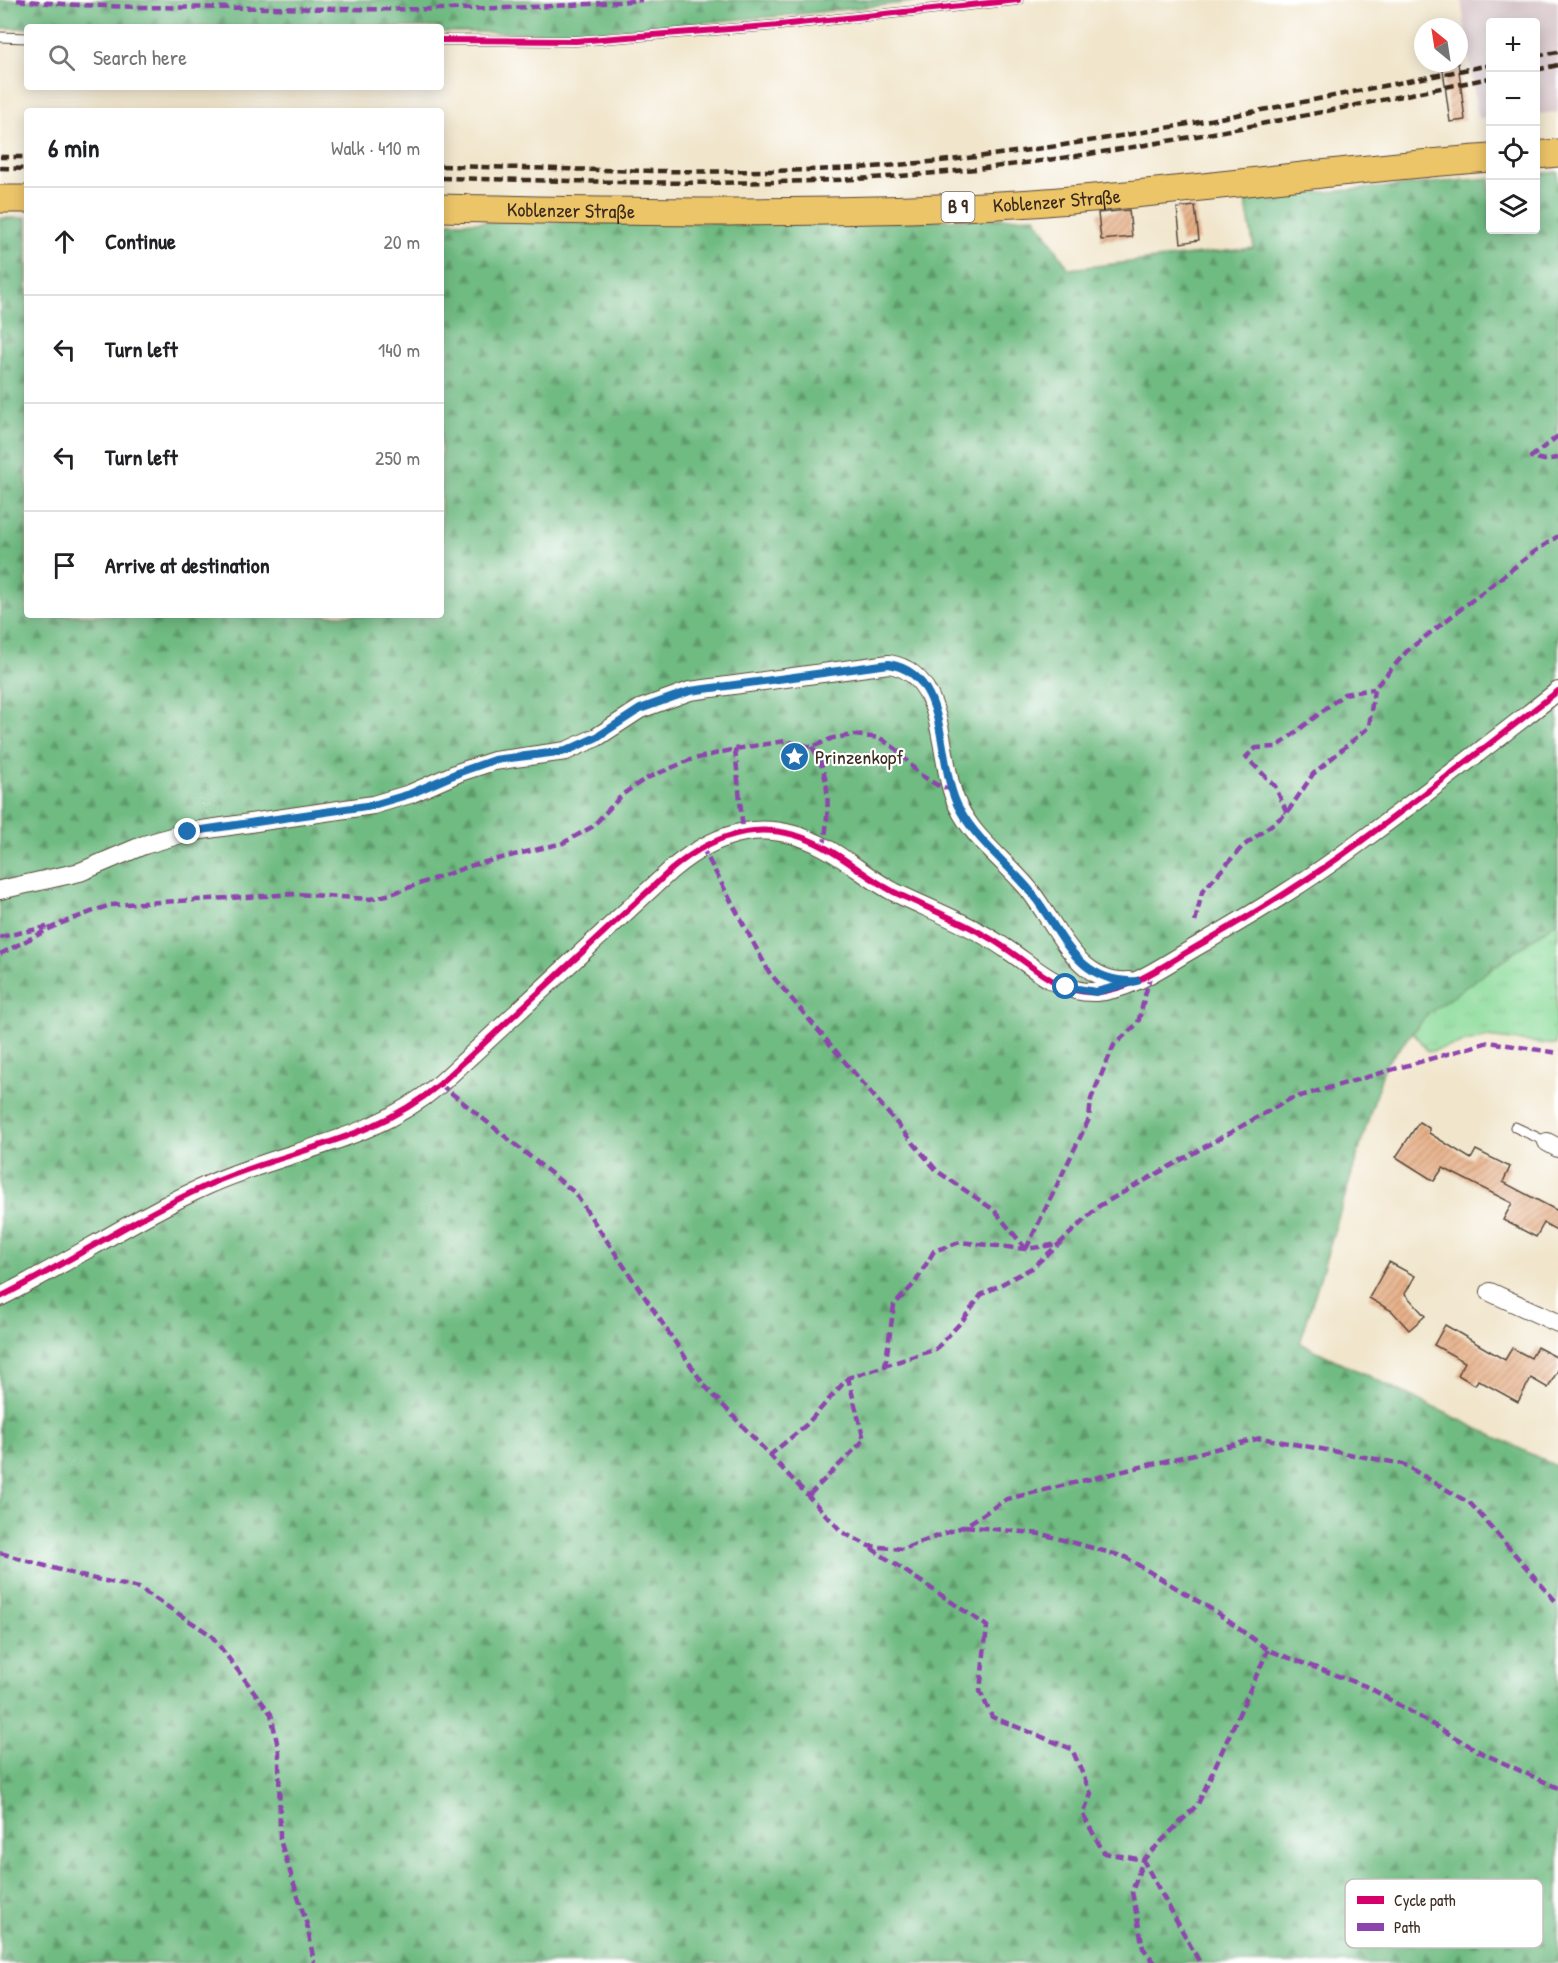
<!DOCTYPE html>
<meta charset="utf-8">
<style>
body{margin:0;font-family:"Patrick Hand",sans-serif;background:#f2f2f2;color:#202124}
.controls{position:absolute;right:18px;top:18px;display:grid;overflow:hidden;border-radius:6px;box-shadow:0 3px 15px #0003}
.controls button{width:54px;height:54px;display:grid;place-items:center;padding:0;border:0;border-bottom:2px solid #e0e0e0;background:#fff;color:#202124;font:30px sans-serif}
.compass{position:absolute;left:1414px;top:18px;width:54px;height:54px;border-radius:50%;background:#fff;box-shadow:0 3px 15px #0003;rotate:330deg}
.stop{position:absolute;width:18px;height:18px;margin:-14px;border:4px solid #1f6fb2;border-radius:50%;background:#fff}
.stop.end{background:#1f6fb2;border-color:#fff;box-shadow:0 2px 6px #0008}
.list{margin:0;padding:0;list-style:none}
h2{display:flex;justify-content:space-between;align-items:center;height:78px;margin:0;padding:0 24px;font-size:26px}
h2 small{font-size:20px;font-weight:400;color:#757577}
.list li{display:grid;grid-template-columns:39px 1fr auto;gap:18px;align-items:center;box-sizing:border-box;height:108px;padding:0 24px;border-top:2px solid #e0e0e0}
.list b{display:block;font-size:22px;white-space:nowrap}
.list em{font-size:20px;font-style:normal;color:#757577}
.icon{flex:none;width:33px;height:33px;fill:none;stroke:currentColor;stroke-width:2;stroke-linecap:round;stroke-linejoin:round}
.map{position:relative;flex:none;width:1558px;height:1963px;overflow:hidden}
.search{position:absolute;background:#fff;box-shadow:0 3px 15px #0003;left:24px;top:24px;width:420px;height:66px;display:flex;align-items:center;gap:15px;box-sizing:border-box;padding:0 21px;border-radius:6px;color:#757577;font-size:22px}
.panel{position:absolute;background:#fff;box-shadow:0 3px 15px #0003;left:24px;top:108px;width:420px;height:510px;border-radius:6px}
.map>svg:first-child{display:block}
</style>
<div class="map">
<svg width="1558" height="1963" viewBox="0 0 1558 1963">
<defs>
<pattern id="forest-firs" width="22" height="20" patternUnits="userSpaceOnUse" patternTransform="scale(1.5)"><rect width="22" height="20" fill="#70bb82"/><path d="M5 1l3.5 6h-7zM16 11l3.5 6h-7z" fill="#5d986a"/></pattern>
<pattern id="park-tufts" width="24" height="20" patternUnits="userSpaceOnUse" patternTransform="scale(1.5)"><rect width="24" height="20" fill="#8bdb9a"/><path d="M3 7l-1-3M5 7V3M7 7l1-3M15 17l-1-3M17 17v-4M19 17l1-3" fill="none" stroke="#79bc84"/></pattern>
<pattern id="building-hatch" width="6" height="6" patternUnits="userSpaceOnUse" patternTransform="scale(1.5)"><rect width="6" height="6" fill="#e7b087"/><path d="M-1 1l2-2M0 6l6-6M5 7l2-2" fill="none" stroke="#bc8f6e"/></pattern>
</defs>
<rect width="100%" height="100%" fill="#fff"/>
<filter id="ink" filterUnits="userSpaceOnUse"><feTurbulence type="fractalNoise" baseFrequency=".0167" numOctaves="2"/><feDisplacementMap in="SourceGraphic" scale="12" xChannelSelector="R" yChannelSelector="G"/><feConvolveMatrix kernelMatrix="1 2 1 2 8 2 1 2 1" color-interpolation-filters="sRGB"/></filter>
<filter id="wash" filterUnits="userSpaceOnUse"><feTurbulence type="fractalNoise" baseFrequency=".008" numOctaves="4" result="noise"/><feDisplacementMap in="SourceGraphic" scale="24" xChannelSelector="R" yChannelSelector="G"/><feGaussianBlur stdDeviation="1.35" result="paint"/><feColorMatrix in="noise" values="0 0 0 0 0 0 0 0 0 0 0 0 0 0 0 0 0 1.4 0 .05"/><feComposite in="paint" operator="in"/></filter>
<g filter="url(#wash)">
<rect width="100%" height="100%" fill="#f1e6cc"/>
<!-- railway -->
<path fill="#d2bec2" d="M 1461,0 L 1558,0 L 1558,112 L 1536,114 L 1536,22 L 1490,22 L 1490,118 L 1478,118 Z"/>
<!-- forest -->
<g fill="url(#forest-firs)" stroke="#567250" stroke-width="1.5">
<path d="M 0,0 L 933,0 L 781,16 L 574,33 L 441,32 L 441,27 L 0,28 Z"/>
<path d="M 1558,172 L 1558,921 L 1428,1014 L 1385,1065 L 1300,1343 L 1558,1467 L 1558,1963 L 0,1963 L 0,218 L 27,218 L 27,615 L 441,615 L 441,222 L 851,223 L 1035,217 L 1069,269 L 1254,248 L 1245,199 L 1490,178 L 1490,230 L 1536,230 L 1536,174 Z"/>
</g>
<!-- park -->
<path fill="url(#park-tufts)" stroke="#63825c" stroke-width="1.5" d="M 1558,921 L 1556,1045 L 1486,1037 L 1428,1052 L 1413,1032 L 1428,1014 Z"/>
<g id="blocks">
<!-- building -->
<g fill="url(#building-hatch)">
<path d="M 1442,63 L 1458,63 L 1465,120 L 1450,122 Z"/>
<path d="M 1195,206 L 1199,240 L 1181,243 L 1177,208 Z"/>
<path d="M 1129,210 L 1132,237 L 1101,240 L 1098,213 Z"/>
<path d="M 1419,1122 L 1429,1128 L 1429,1133 L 1471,1159 L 1476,1150 L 1510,1167 L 1503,1182 L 1558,1211 L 1558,1231 L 1544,1223 L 1536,1237 L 1503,1220 L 1512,1203 L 1443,1168 L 1434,1181 L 1396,1157 Z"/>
<path d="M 1389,1262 L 1415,1276 L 1405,1294 L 1425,1316 L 1409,1330 L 1392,1311 L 1369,1298 Z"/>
<path d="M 1445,1325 L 1505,1360 L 1512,1348 L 1531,1358 L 1537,1347 L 1558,1358 L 1558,1370 L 1548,1388 L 1531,1378 L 1518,1402 L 1478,1380 L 1475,1385 L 1458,1375 L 1465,1362 L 1434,1345 Z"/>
</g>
</g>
</g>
<g filter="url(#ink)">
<use href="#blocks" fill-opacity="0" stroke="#564638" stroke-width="1.5"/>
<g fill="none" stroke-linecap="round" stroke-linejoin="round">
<defs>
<g id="lane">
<path d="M 0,37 L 27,38"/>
<path d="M 441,40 L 576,41 L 780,25 L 1018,0"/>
<path d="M 1515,1127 L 1547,1142"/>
</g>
<g id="street">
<path d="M 0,890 L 80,872 L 144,845 L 188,832 L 373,805 L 410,794 L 460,772 L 494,761 L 566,751 L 597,737 L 640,709 L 690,691 L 889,664 C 950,674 936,762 958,806 C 974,839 1003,859 1026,886 C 1055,919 1075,985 1129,981"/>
<path d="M 1547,1142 L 1558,1148"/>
<path d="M 1490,1292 L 1558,1323"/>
<path d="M 0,1297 C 70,1262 136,1217 208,1185 C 288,1149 370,1143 440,1084 L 672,869 C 719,830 767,817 824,847 C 848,860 869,879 894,892 C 931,910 970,924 1005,948 C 1033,966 1059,994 1096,992 C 1131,990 1164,965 1194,948 C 1251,915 1308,881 1360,842 C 1427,793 1492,742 1558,691"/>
</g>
<g id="primary">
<path d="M 1536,155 L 1558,153"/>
<path d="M 0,199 L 27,199"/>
<path id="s1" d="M 441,208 C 638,212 836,216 1033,203 C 1186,192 1338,169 1490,158"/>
</g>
</defs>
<!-- lane casing -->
<use href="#lane" stroke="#564638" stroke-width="11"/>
<!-- street casing -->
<use href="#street" stroke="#564638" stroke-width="20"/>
<!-- primary casing -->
<use href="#primary" stroke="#564638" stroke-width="29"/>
<!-- lane -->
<use href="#lane" stroke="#fff" stroke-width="9"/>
<!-- street -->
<use href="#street" stroke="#fff" stroke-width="18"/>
<!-- primary -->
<use href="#primary" stroke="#edc569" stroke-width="27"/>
<!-- rail -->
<g stroke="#3b2a1e" stroke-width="4.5" stroke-dasharray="9 4.5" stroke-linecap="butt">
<path d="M 1536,56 L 1558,52"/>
<path d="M 1536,70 L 1558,65"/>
<path d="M 0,157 L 27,157"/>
<path d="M 441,166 C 584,169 729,176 872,167 C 1080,152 1286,104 1490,65"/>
<path d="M 0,168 L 27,169"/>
<path d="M 441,178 C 584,181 728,187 872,178 C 1080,165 1286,119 1490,78"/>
</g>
<!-- quiet -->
<g stroke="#8e44ad" stroke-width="4.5" stroke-dasharray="9 4.5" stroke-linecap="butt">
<path d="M 17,0 C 100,9 186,7 270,8 C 394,10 519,11 642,0"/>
<path d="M 1558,436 L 1531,457 L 1544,460 L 1558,458"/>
<path d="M 812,747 C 833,778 828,812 824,847"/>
<path d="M 735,749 L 743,831"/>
<path d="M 1287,813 L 1275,786 L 1246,757 L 1256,748 L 1277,747 L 1344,694 L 1374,689"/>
<path d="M 702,847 L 769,972 L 937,1171 L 994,1210 L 1026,1249"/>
<path d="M 1195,922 L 1202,892 L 1242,847 L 1287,813 L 1313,774 L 1369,727 L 1374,689 L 1407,651 L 1534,552 L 1558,536"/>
<path d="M 0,937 L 47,927"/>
<path d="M 0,954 L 59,924 L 110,905 L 296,894 L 370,899 L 391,894 L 473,865 L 563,843 L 592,827 L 623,794 L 645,779 L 690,760 L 735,749 L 785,741 L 812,747 L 833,738 L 854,735 L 880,738 L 896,749 L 919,774 L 937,785 L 950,789"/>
<path d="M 440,1084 L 574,1192 L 704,1385 L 842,1532 L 869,1546 L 903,1549 L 965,1526 L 1007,1499 L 1261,1438 L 1403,1464 L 1471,1504 L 1558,1604"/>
<path d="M 1026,1249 L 1089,1119 L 1091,1099 L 1114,1045 L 1138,1023 L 1151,972"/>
<path d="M 885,1367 L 894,1305 L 915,1283 L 934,1251 L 960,1242 L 1026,1249 L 1059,1244 L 1099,1206 L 1290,1099 L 1489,1042 L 1558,1053"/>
<path d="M 769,1456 L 806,1425 L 848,1378 L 936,1349 L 962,1321 L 981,1295 L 1032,1268 L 1059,1244"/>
<path d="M 809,1495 L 864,1440 L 848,1378"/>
<path d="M 965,1526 L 1042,1534 L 1125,1557 L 1216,1612 L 1268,1650 L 1368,1687 L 1482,1753 L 1558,1788"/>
<path d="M 871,1548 L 987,1626 L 980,1691 L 992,1717 L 1072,1749 L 1091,1794 L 1083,1815 L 1104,1853 L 1143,1860 L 1200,1963"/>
<path d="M 0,1553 L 81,1576 L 139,1588 L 211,1635 L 271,1714 L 279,1752 L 280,1840 L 308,1928 L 314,1963"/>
<path d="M 1155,1963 L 1143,1948 L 1132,1892 L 1143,1860 L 1198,1804 L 1268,1650"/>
</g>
<defs>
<g id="cycleway">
<path d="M 441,40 L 576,41 L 780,25 L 1018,0"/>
<path d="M 0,1297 C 70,1262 136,1217 208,1185 C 288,1149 370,1143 440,1084 L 672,869 C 719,830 767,817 824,847 C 848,860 869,879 894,892 C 931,910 970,924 1005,948 C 1033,966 1059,994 1096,992 C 1131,990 1164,965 1194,948 C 1251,915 1308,881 1360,842 C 1427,793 1492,742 1558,691"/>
</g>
</defs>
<!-- cycleway casing -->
<use href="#cycleway" stroke="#fff" stroke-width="10"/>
<!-- cycleway -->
<use href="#cycleway" stroke="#d6006c" stroke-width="6"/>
</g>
</g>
<g fill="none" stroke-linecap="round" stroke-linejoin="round" filter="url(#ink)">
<!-- route -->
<path stroke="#1f6fb2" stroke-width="8" d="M 188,832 L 373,805 L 410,794 L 460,772 L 494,760 L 566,751 L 597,737 L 640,709 L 690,691 L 889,664 C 953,675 934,765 960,810 C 977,840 1003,860 1026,886 C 1060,924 1072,985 1137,981 L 1096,992 L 1066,987"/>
</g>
<!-- icons -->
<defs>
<symbol id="sight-disc" viewBox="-11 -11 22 22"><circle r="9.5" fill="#1f6fb2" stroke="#fff"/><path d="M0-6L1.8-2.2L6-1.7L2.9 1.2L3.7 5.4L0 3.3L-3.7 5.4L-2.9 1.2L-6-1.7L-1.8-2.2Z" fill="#fff"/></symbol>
</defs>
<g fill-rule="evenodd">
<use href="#sight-disc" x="778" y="740" width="33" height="33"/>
</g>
<g text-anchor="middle" stroke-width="4.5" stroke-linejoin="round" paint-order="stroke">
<!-- shield labels -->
<rect fill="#fff" stroke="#766a62" stroke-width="1.5" x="941.5" y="192" width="33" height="30" rx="4.5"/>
<g font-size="18" font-weight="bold" fill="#3b2a1e">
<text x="958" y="213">B 9</text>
</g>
<!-- street labels -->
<g font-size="20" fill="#3b2a1e" stroke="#fff">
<text dy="7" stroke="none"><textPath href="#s1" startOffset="616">Koblenzer Straße</textPath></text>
<text dy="7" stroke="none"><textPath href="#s1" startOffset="130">Koblenzer Straße</textPath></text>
</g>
<!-- poi labels -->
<g font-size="20" fill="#3b2a1e" stroke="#fff" text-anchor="start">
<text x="815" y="764">Prinzenkopf</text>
</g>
</g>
<!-- legend -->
<rect x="1345" y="1879" width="198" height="69" rx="9" fill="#fff" stroke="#c4bfbc" stroke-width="1.5"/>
<rect x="1357" y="1896" width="27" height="8" fill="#d6006c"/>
<rect x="1357" y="1923" width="27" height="8" fill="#8e44ad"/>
<g font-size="16" fill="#3b2a1e">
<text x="1394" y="1906">Cycle path</text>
<text x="1394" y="1933">Path</text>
</g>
</svg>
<div class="controls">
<button>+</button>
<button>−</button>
<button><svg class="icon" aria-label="locate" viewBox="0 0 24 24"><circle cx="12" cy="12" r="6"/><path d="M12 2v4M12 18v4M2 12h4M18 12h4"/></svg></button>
<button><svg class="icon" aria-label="layers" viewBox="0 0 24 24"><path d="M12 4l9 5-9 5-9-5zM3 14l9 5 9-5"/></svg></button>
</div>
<svg class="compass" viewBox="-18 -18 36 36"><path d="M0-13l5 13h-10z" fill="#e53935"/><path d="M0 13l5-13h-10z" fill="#757577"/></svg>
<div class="stop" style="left:1066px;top:987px"></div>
<div class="stop end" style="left:188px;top:832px"></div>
<div class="search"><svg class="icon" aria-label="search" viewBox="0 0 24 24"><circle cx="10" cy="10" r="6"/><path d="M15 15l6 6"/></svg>Search here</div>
<section class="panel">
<h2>6 min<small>Walk · 410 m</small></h2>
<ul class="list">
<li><svg class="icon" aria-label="ahead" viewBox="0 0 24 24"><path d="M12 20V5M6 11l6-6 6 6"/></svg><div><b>Continue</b></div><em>20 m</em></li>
<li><svg class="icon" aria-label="left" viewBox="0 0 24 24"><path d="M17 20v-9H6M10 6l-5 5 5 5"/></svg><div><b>Turn left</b></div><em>140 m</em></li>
<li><svg class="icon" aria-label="left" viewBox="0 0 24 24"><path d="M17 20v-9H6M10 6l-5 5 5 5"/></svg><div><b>Turn left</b></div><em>250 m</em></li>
<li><svg class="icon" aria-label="arrive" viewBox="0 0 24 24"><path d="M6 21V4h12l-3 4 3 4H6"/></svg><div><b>Arrive at destination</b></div></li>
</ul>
</section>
</div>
